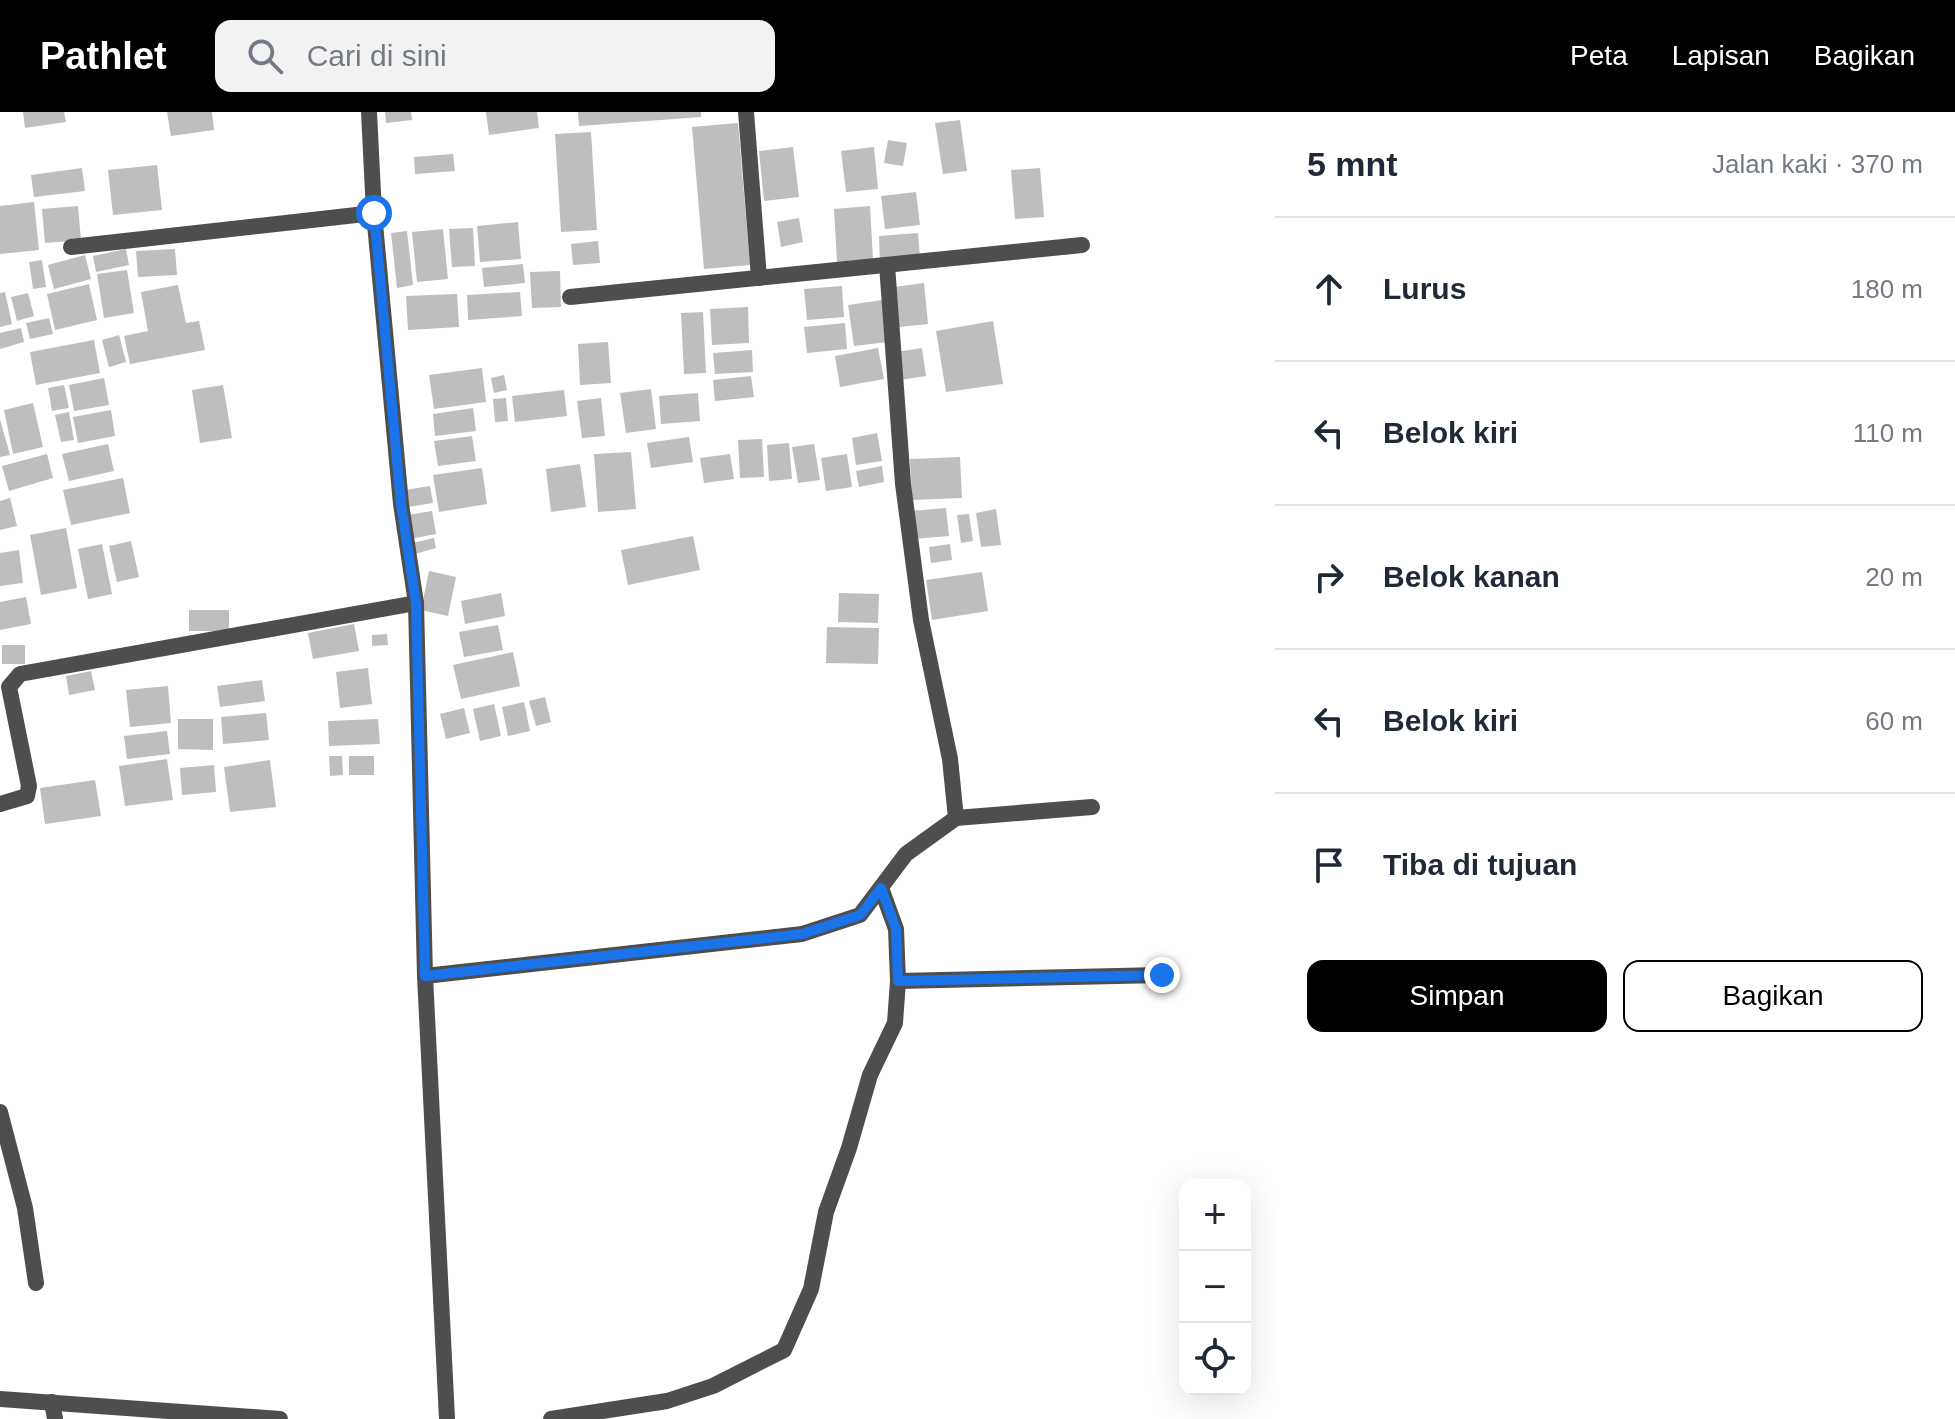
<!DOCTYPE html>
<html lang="id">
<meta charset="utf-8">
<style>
body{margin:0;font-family:Arial,sans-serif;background:#f2f2f3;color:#1f2937}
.controls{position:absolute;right:24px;bottom:24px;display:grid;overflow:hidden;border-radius:16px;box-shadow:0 8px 32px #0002}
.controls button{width:72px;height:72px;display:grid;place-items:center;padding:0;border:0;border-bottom:2px solid #e0e1e3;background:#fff;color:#1f2937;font:40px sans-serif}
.stop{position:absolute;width:24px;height:24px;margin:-18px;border:6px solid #1a73e8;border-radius:50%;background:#fff}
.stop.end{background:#1a73e8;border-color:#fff;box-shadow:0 2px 8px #0008}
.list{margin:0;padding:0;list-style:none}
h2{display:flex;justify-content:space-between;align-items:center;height:104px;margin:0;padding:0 32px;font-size:34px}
h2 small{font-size:26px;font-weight:400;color:#747a83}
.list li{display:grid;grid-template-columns:52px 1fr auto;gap:24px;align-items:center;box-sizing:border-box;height:144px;padding:0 32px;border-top:2px solid #e0e1e3}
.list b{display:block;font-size:30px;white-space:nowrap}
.list em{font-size:26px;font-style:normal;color:#747a83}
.actions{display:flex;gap:16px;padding:24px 32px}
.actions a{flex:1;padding:18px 0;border:2px solid #000;border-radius:16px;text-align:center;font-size:28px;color:#000}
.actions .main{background:#000;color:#fff}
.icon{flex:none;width:44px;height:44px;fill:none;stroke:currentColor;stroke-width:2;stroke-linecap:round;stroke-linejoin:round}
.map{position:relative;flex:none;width:1275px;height:1307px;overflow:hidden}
header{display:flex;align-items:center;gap:48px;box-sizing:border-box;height:112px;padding:0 40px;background:#000;color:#fff}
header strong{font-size:38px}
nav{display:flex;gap:44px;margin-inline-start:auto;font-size:28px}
.search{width:560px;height:72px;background:#f2f2f3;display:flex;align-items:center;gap:20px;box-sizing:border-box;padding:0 28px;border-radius:16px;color:#747a83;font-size:30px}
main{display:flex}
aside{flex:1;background:#fff}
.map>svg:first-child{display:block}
</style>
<header>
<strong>Pathlet</strong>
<div class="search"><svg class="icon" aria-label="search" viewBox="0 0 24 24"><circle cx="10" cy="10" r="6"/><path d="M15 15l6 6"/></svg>Cari di sini</div>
<nav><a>Peta</a><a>Lapisan</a><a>Bagikan</a></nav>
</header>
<main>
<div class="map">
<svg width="1275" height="1307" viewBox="0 0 1275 1307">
<rect width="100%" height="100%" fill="#fff"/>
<!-- building -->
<g fill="#bebebe">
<path d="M 23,0 L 64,0 L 66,10 L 25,16 Z"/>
<path d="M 167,0 L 212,0 L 214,18 L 171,24 Z"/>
<path d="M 385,0 L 411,0 L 412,8 L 386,11 Z"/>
<path d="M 486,0 L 537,0 L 539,16 L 489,23 Z"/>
<path d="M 578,0 L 701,0 L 701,5 L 579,14 Z"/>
<path d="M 960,8 L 967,59 L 943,62 L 935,11 Z"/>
<path d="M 738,11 L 750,153 L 704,157 L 692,15 Z"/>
<path d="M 591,20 L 597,118 L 561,120 L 555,22 Z"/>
<path d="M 888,28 L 907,31 L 903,54 L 884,51 Z"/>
<path d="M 793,35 L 799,85 L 764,89 L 759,39 Z"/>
<path d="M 874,35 L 878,77 L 846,80 L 841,39 Z"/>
<path d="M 453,42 L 455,59 L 415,62 L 414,45 Z"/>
<path d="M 157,53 L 162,98 L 113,103 L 108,58 Z"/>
<path d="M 82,56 L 85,79 L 34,85 L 31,63 Z"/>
<path d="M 1040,56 L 1044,105 L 1015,107 L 1011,58 Z"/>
<path d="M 916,80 L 920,113 L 885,117 L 881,84 Z"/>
<path d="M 34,90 L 39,138 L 0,142 L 0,94 Z"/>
<path d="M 78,94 L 81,128 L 45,131 L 42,97 Z"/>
<path d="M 870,94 L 873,147 L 837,150 L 834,97 Z"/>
<path d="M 799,106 L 803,130 L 781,135 L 777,110 Z"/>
<path d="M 518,110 L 521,147 L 480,150 L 477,114 Z"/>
<path d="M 473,116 L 475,154 L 452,155 L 449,117 Z"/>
<path d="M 443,117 L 448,167 L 417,170 L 412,120 Z"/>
<path d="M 407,119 L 413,173 L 397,176 L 391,121 Z"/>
<path d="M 918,121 L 920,145 L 880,148 L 879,124 Z"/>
<path d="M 598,129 L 600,151 L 573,153 L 571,132 Z"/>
<path d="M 126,137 L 129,153 L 96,160 L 93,144 Z"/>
<path d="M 175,137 L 177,163 L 138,165 L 136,139 Z"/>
<path d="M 85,143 L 91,167 L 54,177 L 48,153 Z"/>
<path d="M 42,148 L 46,175 L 33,177 L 29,150 Z"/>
<path d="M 523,152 L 525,171 L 484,175 L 482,156 Z"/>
<path d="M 127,158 L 134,201 L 104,206 L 97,162 Z"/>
<path d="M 560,159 L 561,195 L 532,196 L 530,160 Z"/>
<path d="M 924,171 L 928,212 L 899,215 L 894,175 Z"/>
<path d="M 89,172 L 97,208 L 55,218 L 47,182 Z"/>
<path d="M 178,173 L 186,211 L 199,209 L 205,238 L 130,252 L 124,224 L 148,219 L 141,180 Z"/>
<path d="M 842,174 L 844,205 L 807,208 L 804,177 Z"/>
<path d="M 5,180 L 12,212 L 0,215 L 0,181 Z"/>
<path d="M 520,180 L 522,204 L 468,208 L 467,183 Z"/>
<path d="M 28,181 L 34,204 L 17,209 L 11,185 Z"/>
<path d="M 457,182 L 459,215 L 408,218 L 406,184 Z"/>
<path d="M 882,188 L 888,230 L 854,234 L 848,193 Z"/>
<path d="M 748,195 L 749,231 L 712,233 L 710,197 Z"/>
<path d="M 703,200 L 706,261 L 684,262 L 681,201 Z"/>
<path d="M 49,206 L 53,222 L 30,227 L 26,211 Z"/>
<path d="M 993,209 L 1003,272 L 946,280 L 936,219 Z"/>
<path d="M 845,211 L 847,237 L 807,241 L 804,215 Z"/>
<path d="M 21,216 L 24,230 L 0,237 L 0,221 Z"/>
<path d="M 119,223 L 126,250 L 109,255 L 102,228 Z"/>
<path d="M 94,228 L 100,261 L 36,273 L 30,240 Z"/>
<path d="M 608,230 L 611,271 L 580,273 L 578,232 Z"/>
<path d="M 878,236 L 884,267 L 840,275 L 835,244 Z"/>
<path d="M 922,236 L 926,264 L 900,268 L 896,240 Z"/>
<path d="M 752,238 L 753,260 L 715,262 L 713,241 Z"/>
<path d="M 482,256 L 486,290 L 434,297 L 429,263 Z"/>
<path d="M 504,263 L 507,278 L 494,281 L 491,266 Z"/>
<path d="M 751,264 L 754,285 L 715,289 L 713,268 Z"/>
<path d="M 104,266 L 109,293 L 74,299 L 69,273 Z"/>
<path d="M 64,273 L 69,296 L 52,299 L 48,276 Z"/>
<path d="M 223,273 L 232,326 L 200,331 L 192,278 Z"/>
<path d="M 651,277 L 656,317 L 626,321 L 620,281 Z"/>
<path d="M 564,278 L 567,304 L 515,310 L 512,284 Z"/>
<path d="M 698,281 L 700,309 L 661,312 L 659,284 Z"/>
<path d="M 506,286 L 508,309 L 495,310 L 493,287 Z"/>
<path d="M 601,286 L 605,324 L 582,326 L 577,289 Z"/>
<path d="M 33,291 L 43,335 L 13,342 L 4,298 Z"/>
<path d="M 473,296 L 476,319 L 435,324 L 433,302 Z"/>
<path d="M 111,298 L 115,324 L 78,331 L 73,305 Z"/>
<path d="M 69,300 L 74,328 L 61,330 L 55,303 Z"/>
<path d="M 0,307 L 10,343 L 0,345 Z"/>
<path d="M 877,321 L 882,349 L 856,353 L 852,326 Z"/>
<path d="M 472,324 L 476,349 L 438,354 L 434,329 Z"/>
<path d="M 689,325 L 693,350 L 651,356 L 647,331 Z"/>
<path d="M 762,327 L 764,365 L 740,366 L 738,328 Z"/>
<path d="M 789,331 L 792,367 L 769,369 L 767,333 Z"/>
<path d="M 108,332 L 114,359 L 69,369 L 62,342 Z"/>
<path d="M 814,332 L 820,368 L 798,371 L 792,335 Z"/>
<path d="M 631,340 L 636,397 L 598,400 L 594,342 Z"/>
<path d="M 47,342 L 53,366 L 9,379 L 2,354 Z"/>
<path d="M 730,342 L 734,367 L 704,371 L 700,346 Z"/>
<path d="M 847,342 L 852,375 L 826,379 L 821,346 Z"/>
<path d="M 960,345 L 962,386 L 912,388 L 910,347 Z"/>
<path d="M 580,352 L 586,395 L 551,400 L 546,357 Z"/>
<path d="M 882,354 L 884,370 L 859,375 L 856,359 Z"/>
<path d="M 482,356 L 487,392 L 439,400 L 433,363 Z"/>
<path d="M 123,366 L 130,401 L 71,413 L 63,378 Z"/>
<path d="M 430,374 L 433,391 L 408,395 L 405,378 Z"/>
<path d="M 10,386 L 17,414 L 0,418 L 0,389 Z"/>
<path d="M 946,396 L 949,424 L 914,427 L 911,399 Z"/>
<path d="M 996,397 L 1001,433 L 981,435 L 976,401 Z"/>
<path d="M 432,399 L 436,422 L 410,427 L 407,403 Z"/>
<path d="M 969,402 L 973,429 L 961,431 L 957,403 Z"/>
<path d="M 66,416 L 77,476 L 41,483 L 30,423 Z"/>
<path d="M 693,424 L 700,458 L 628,473 L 621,438 Z"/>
<path d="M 434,426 L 436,436 L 415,442 L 412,431 Z"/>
<path d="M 131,429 L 139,465 L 117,470 L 109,434 Z"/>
<path d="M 102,432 L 112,482 L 88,487 L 78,437 Z"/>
<path d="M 950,432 L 952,448 L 931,451 L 929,435 Z"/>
<path d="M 19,438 L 23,471 L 0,474 L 0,441 Z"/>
<path d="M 429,459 L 456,465 L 448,504 L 421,498 Z"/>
<path d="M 982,460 L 988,499 L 932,508 L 926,468 Z"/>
<path d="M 501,481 L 505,504 L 465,512 L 461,489 Z"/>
<path d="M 839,481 L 879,482 L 878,511 L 838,510 Z"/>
<path d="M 26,485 L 31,512 L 0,518 L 0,490 Z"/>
<rect x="189" y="498" width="40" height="21"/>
<path d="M 354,512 L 359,539 L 313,547 L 308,521 Z"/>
<path d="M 498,513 L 503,538 L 464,545 L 459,520 Z"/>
<path d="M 827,515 L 879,516 L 878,552 L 826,551 Z"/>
<path d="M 387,522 L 388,533 L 372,534 L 372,523 Z"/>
<rect x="2" y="533" width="23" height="19"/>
<path d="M 513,540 L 520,574 L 461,587 L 453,553 Z"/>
<path d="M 368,556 L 372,592 L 340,596 L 336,560 Z"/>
<path d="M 91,559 L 95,578 L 69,583 L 66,564 Z"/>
<path d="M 262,568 L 265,589 L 220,595 L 217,574 Z"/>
<path d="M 168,574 L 171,611 L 130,615 L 126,578 Z"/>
<path d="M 545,585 L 551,610 L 536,614 L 529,589 Z"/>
<path d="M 524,590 L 530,619 L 508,624 L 502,595 Z"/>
<path d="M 494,592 L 501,624 L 480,629 L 473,597 Z"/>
<path d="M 464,596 L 470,621 L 446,627 L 440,602 Z"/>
<path d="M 266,601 L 269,628 L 223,632 L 221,605 Z"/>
<path d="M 178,607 L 213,607 L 213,638 L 178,637 Z"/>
<path d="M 378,607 L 380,632 L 329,634 L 328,609 Z"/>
<path d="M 167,619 L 170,642 L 127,647 L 124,624 Z"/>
<path d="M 329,644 L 342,644 L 343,663 L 330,664 Z"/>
<rect x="349" y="644" width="25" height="19"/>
<path d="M 167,647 L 173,688 L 125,694 L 119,654 Z"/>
<path d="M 270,648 L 276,695 L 230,700 L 224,655 Z"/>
<path d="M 214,653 L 216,680 L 182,683 L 180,656 Z"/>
<path d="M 95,668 L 101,704 L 45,712 L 40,676 Z"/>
</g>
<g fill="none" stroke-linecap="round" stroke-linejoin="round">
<!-- minor -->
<g stroke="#4e4e4e" stroke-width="16">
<path d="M 369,0 L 374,101 L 401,392 L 416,491 L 425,864 L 447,1307"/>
<path d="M 746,0 L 759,166"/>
<path d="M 71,135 L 374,101"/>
<path d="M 887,153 L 903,372 L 921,508 L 950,647 L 956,706"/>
<path d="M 570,185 L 1082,133"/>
<path d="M 0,692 L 27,684 L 29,674 L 9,575 L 20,562 L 416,491"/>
<path d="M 425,864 L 802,822 L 860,803 L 906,742 L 956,706 L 1092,695"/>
<path d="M 898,869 L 1162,863"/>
<path d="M 0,1000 L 25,1096 L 36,1171"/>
<path d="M 0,1287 L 280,1307"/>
<path d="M 52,1290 L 55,1307"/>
<path d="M 551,1307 L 667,1289 L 713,1274 L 784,1238 L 811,1177 L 826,1100 L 849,1036 L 870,963 L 895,911 L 898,869 L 896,817 L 881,776"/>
</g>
</g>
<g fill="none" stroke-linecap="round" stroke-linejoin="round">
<!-- route -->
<path stroke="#1a73e8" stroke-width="10" d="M 374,101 L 401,392 L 416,491 L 425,864 L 802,822 L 860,803 L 881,776 L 896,817 L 898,869 L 1162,863"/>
</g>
</svg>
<div class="controls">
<button>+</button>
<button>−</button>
<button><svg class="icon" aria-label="locate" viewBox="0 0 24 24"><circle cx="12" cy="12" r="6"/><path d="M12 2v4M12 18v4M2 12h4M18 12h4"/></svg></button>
</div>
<div class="stop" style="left:374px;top:101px"></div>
<div class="stop end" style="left:1162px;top:863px"></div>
</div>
<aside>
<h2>5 mnt<small>Jalan kaki · 370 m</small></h2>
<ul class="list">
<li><svg class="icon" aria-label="ahead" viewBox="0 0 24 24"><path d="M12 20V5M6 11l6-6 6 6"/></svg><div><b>Lurus</b></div><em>180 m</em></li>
<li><svg class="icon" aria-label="left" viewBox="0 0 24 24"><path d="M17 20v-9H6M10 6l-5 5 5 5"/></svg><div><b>Belok kiri</b></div><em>110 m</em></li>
<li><svg class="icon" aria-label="right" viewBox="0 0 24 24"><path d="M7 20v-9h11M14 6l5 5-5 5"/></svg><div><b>Belok kanan</b></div><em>20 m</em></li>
<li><svg class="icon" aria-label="left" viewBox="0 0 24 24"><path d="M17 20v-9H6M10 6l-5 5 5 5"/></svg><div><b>Belok kiri</b></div><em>60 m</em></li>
<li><svg class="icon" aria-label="arrive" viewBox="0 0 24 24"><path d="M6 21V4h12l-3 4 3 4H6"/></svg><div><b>Tiba di tujuan</b></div></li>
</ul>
<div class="actions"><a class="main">Simpan</a><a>Bagikan</a></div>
</aside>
</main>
